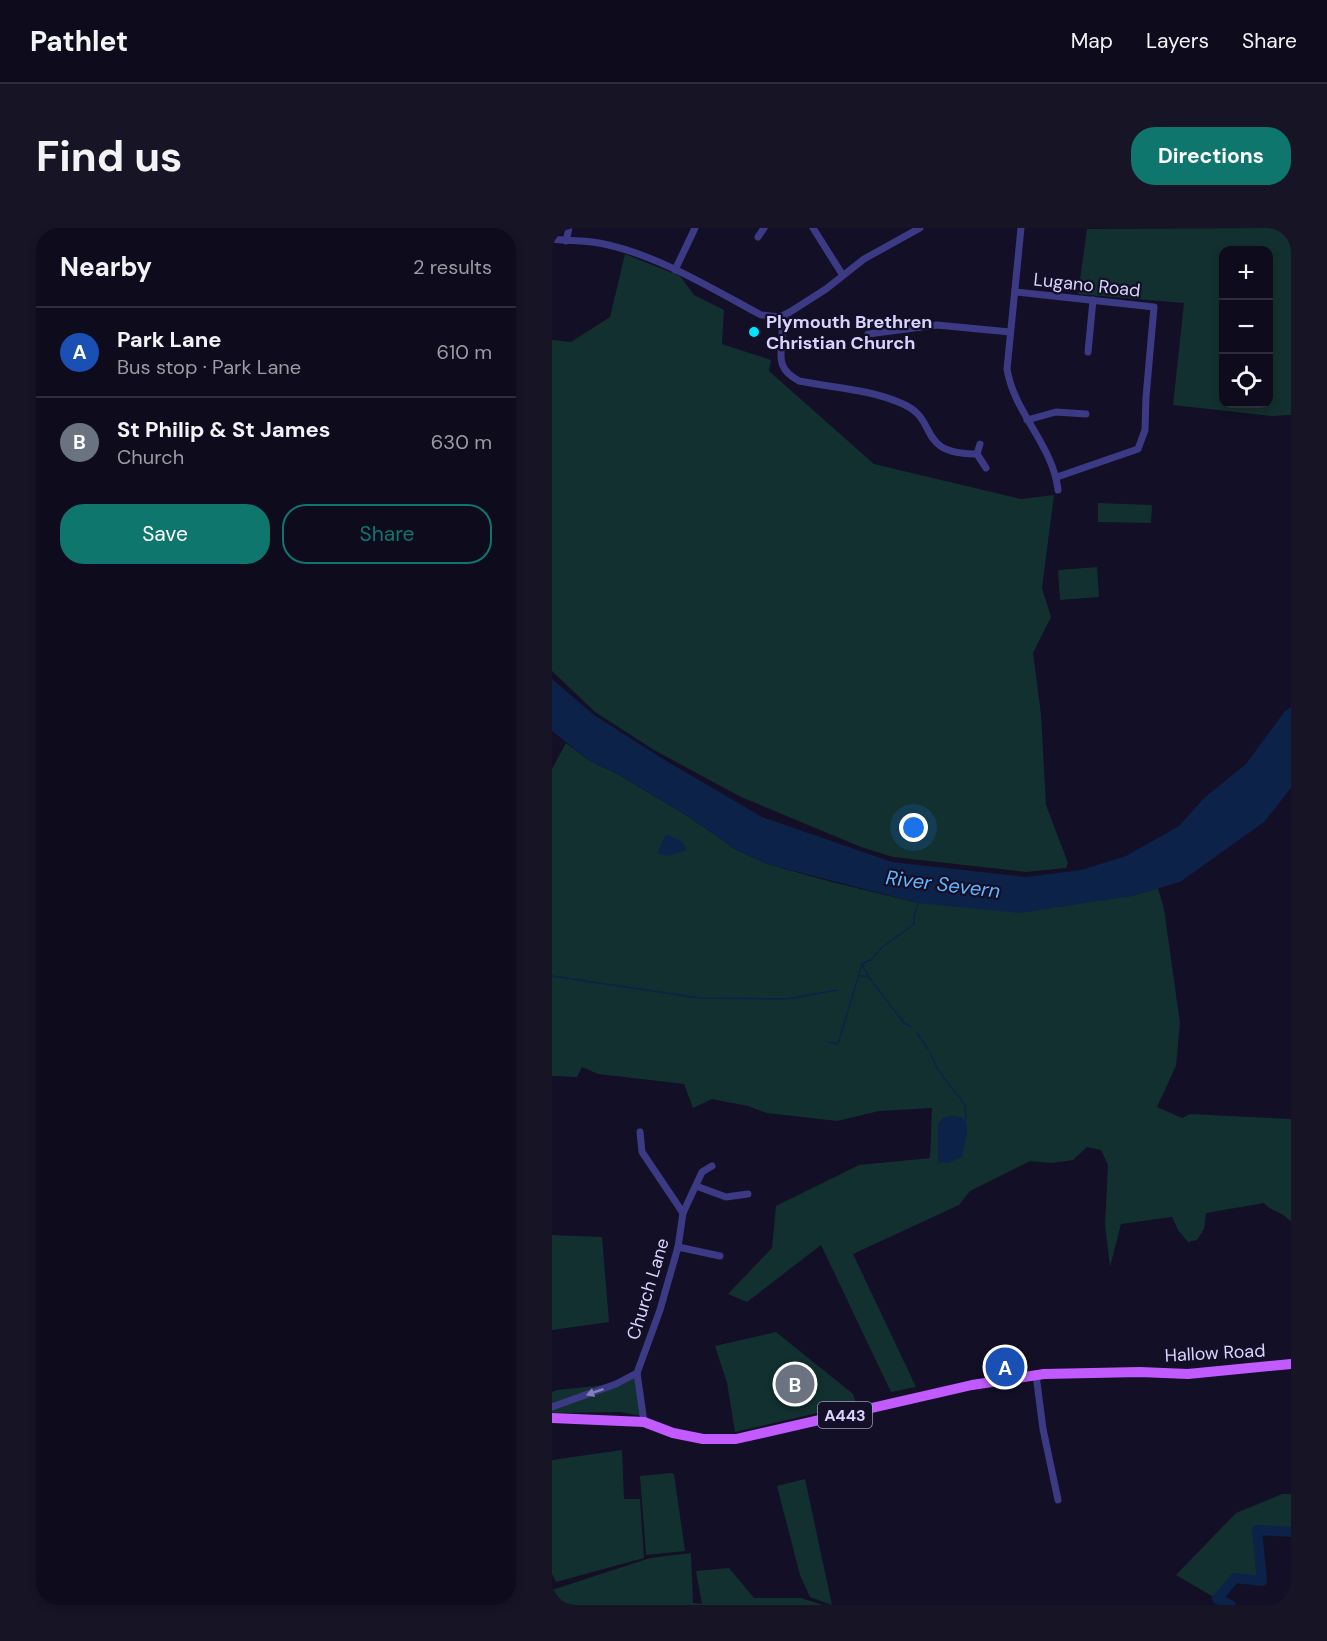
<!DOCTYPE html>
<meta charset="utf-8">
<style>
body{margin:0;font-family:"DM Sans",sans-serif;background:#171425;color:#f1f3f6}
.controls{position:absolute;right:18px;top:18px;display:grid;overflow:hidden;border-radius:12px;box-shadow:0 3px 9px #0003}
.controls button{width:54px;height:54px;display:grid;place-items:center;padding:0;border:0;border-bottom:2px solid #2e2b3b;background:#0e0b1c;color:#f1f3f6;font:30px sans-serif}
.you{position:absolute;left:362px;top:600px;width:21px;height:21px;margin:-15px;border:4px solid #fff;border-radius:50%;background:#1a73e8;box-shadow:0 0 0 9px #1a73e833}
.badge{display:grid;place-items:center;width:39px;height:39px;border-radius:50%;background:#0f766e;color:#fff;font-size:20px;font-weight:700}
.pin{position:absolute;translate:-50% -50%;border:3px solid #fff;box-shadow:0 2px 6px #0006}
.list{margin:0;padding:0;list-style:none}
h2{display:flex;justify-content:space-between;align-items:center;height:78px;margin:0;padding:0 24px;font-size:26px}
h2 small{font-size:20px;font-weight:400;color:#9b9ba3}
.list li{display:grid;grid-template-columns:39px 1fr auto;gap:18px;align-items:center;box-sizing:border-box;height:90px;padding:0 24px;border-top:2px solid #2e2b3b}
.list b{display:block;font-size:22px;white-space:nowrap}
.list p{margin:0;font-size:20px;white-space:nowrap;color:#9b9ba3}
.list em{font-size:20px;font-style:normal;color:#9b9ba3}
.actions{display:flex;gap:12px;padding:18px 24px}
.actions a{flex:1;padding:14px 0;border:2px solid #0f766e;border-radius:24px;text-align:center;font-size:21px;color:#0f766e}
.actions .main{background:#0f766e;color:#fff}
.icon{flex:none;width:33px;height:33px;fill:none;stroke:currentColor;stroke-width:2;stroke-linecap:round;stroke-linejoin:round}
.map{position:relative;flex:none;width:739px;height:1377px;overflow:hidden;border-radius:24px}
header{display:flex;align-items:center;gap:36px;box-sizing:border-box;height:84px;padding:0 30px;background:#0e0b1c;border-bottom:2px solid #2e2b3b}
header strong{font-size:28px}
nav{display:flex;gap:33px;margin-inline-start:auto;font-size:21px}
.intro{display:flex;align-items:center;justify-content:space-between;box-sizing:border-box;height:144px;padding:0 36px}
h1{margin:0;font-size:42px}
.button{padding:15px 27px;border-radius:24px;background:#0f766e;color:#fff;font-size:21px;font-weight:700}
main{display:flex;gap:36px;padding:0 36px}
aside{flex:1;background:#0e0b1c;border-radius:24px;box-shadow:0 3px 9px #0003}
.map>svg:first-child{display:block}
</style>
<header>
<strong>Pathlet</strong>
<nav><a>Map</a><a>Layers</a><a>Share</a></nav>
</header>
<div class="intro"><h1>Find us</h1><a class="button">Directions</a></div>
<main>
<aside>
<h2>Nearby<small>2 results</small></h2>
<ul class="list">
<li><span class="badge" style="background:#1a4fb4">A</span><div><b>Park Lane</b><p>Bus stop · Park Lane</p></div><em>610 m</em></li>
<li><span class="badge" style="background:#6b7280">B</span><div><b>St Philip &amp; St James</b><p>Church</p></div><em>630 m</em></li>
</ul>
<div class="actions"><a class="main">Save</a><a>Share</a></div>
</aside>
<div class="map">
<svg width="739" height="1377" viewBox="0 0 739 1377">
<rect width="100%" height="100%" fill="#130f26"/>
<!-- green -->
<g fill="#12302f" fill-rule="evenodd">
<path d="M 739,0 L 739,187 L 720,188 L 621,177 L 632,75 L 526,66 L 535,1 ZM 672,22 L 716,22 L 716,176 L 672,176 Z"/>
<path d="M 73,26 L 128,48 L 142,67 L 172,82 L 170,116 L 219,132 L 217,143 L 322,236 L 469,271 L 502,267 L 490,360 L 499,389 L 481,425 L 489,486 L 494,577 L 516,635 L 514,640 L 474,644 L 341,629 L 309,619 L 189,569 L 102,522 L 43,484 L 0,443 L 0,112 L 19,114 L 58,89 Z"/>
<path d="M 546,275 L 600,277 L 599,295 L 546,294 Z"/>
<path d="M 545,339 L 547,369 L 508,372 L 506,342 Z"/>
<path d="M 14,515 L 38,533 L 67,547 L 134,587 L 186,623 L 219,637 L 276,653 L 366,675 L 580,668 L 606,660 L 612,681 L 628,795 L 624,838 L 605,879 L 630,890 L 638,886 L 739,891 L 739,994 C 729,982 722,986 712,975 L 654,985 L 652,1001 L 645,1012 L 636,1014 L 626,1002 L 620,989 L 569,996 L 558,1039 L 553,997 L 556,937 L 549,922 L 535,919 L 521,932 L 500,935 L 478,933 L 418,963 L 407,977 L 301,1026 L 364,1159 L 339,1164 L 269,1017 L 195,1074 L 176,1066 L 220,1020 L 224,978 L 307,937 L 378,930 L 380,880 L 327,883 L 285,893 L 215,885 L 196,878 L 160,871 L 141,880 L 132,856 L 46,846 L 30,839 L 25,849 L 0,848 L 0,541 Z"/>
<path d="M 0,1007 L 50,1009 L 57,1094 L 0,1102 Z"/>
<path d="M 224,1104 L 301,1166 L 304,1176 L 183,1204 L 175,1155 L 163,1118 Z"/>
<path d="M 85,1145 L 89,1188 L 69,1184 L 0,1185 L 0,1164 L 5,1162 L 64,1156 Z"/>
<path d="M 70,1222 L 72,1271 L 88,1271 L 92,1330 L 4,1354 L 0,1346 L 0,1232 Z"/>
<path d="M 119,1245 L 122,1246 L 133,1323 L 94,1327 L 88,1248 Z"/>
<path d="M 253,1251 L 280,1377 L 258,1369 L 248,1347 L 225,1258 Z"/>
<path d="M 730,1266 L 739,1266 L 739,1304 L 705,1302 L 713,1355 L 683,1351 L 665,1371 L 624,1347 L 684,1285 Z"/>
<path d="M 139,1325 L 141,1375 L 150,1376 L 144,1343 L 177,1340 L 202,1370 L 249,1370 L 271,1377 L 5,1377 L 8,1373 L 0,1366 L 0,1362 L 98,1330 Z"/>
</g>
<!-- water -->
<g fill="#0c2248">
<path d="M 0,451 L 42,487 L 111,531 L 210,589 L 340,634 L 474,649 L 529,642 L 574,628 L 627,598 L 652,570 L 694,536 L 733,483 L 739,479 L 739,560 L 712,594 L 628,654 L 580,668 L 468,685 L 366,675 L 219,637 L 186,623 L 134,587 L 67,547 L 38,533 L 0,503 Z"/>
<path d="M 114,606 L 131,614 L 135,622 L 117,628 L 105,625 Z"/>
<path d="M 398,888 C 425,887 413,910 410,929 L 396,935 L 386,934 L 386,896 L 391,890 Z"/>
</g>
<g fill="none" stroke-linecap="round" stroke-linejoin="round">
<!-- stream -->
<g stroke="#0c2248" stroke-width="1.5">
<path d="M 310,736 L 316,747"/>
<path d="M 0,748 L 148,770 L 235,771 L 285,762"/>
<path d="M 306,748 L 316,748 L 352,795 L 360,799"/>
<path d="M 365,805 L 376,821"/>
<path d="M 276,814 L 286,816 L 310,736 L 320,731 L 329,720 L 362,696 L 362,688 L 366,676"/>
<path d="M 378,825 L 386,842 L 413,877 L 414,891"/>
</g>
<!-- river -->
<path stroke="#0c2248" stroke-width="10" d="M 679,1377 L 665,1371 L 683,1350 L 710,1353 L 705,1302 L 739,1304"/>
<!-- minor -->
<g stroke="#3d3a85" stroke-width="7">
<path d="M 261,0 L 290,46"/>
<path d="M 469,0 L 455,141 C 462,185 501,217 506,262"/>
<path d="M 206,9 L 212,0"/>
<path d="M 0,11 C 15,13 31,12 47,15 C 102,25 159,60 209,87 L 228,89 L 238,84 L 274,61 L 312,31 L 368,0"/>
<path d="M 14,13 L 17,0"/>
<path d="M 123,42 L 143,0"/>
<path d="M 464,64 L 602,79 L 594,169 L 593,202 L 586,221 L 505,249"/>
<path d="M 228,89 C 237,117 215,136 247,153 C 282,160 318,161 351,176 C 388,192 363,226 425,226"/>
<path d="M 316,106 L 385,97 L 458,104"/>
<path d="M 536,124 L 541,72"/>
<path d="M 475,192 L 504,184 L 534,186"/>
<path d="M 428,216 L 425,226 L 434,240"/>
<path d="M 88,904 L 90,924 L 131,985 L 126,1019 L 108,1082 L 85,1145 L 92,1194"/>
<path d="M 144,958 L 174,969 L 196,966"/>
<path d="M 131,985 L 150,944 L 160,938"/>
<path d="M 126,1019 L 168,1028"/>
<path d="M 484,1147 L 491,1201 L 506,1272"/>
<path d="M 0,1179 L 64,1156 L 85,1145"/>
</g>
<!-- primary -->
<path stroke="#c25bff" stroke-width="10" d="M 0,1190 L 92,1194 L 121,1205 L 151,1211 L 184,1211 L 420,1157 L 492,1146 L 588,1144 L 636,1146 L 739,1136"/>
</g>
<!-- one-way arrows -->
<defs><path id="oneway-solid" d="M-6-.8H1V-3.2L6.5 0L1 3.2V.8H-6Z" transform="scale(1.5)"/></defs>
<use fill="#837fbc" href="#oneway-solid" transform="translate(43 1164) rotate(161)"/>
<!-- markers -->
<circle fill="#00e5ff" stroke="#130f26" stroke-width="2" cx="202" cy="104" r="6"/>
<g text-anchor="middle" stroke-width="4.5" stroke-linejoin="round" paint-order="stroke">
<!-- shield labels -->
<rect fill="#130f26" stroke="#9e99be" stroke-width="1.5" x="266" y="1174" width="54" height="26" rx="4.5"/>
<g font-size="16" font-weight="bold" fill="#d9d4ff">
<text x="293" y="1193">A443</text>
</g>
<!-- street labels -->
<g font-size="18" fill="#d9d4ff" stroke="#130f26">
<text transform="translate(535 57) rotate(6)" y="6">Lugano Road</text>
<text transform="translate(96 1061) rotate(-73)" y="6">Church Lane</text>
<text transform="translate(663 1125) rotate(-3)" y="6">Hallow Road</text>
</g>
<!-- poi labels -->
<g font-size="18" font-weight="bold" fill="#d9d4ff" stroke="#130f26" text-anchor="start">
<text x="214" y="100">Plymouth Brethren<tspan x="214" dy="21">Christian Church</tspan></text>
</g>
<!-- water labels -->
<g font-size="20" font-style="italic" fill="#62b6ff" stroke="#130f26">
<text transform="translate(391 656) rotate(7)" y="7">River Severn</text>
</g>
</g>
</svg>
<div class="controls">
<button>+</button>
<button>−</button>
<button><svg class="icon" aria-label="locate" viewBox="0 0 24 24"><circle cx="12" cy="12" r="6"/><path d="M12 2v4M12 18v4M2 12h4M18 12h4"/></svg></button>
</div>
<div class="you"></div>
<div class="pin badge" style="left:453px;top:1139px;background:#1a4fb4">A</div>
<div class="pin badge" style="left:243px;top:1156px;background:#6b7280">B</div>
</div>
</main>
